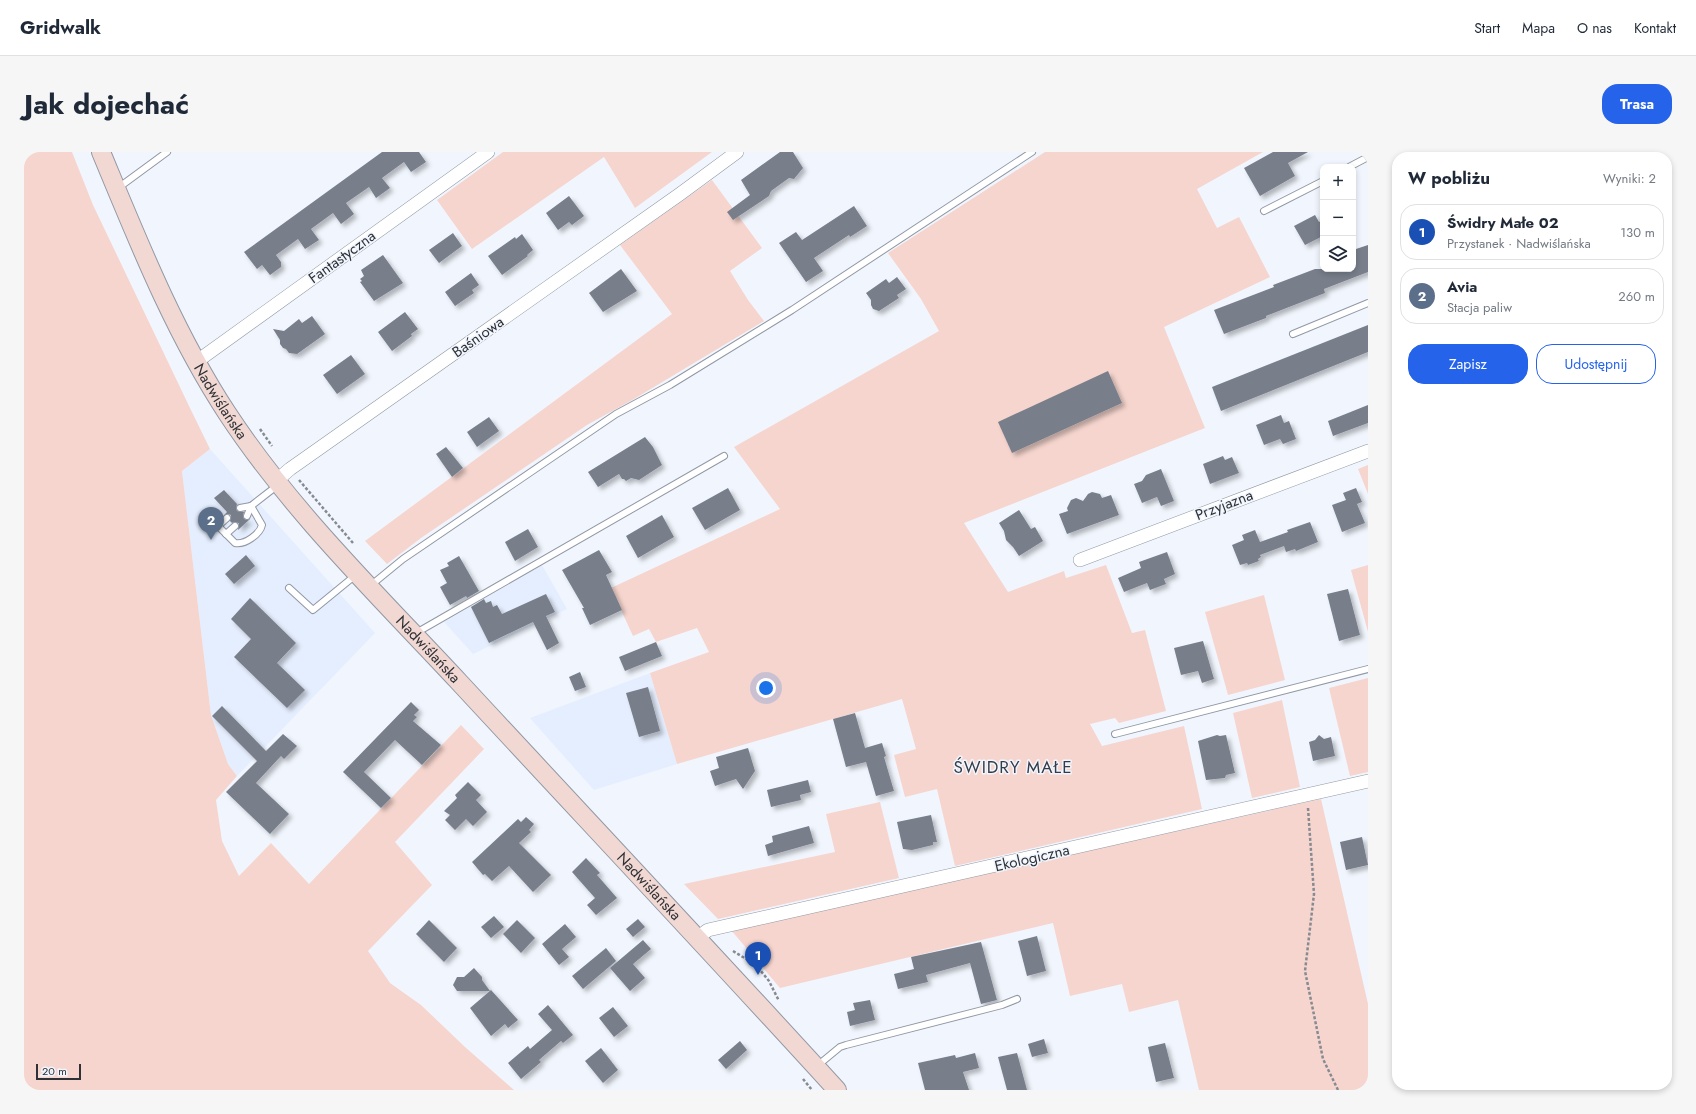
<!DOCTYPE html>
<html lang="pl">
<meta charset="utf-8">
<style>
body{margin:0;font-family:Jost,sans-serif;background:#f6f6f7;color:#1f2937}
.controls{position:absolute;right:12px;top:12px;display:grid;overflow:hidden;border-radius:8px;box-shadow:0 2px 6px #0003}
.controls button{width:36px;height:36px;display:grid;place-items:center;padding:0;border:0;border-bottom:1px solid #e0e1e3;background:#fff;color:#1f2937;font:20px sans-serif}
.scale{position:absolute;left:12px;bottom:10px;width:45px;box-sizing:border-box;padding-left:4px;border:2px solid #2e3136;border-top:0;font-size:11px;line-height:14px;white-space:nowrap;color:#2e3136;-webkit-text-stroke:3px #f1f6fe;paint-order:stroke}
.you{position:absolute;left:742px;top:536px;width:14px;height:14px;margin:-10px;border:3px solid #fff;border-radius:50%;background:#1a73e8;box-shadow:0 0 0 6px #1a73e833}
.badge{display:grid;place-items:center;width:26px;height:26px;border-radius:50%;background:#2563eb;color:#fff;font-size:13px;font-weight:700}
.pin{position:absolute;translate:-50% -33px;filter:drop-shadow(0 1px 2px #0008)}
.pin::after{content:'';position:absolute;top:21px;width:14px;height:12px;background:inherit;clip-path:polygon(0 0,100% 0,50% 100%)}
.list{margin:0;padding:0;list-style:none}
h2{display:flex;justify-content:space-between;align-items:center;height:52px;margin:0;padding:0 16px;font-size:17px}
h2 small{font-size:13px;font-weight:400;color:#747a83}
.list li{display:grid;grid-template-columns:26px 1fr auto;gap:12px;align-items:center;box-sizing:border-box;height:56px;margin:0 8px 8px;padding:0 8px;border:1px solid #e0e1e3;border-radius:16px}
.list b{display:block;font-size:15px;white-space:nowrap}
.list p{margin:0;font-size:13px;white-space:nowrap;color:#747a83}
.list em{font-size:13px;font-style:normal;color:#747a83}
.actions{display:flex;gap:8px;padding:12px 16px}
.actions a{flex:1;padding:9px 0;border:1px solid #2563eb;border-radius:16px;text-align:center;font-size:14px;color:#2563eb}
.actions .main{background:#2563eb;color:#fff}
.icon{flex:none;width:22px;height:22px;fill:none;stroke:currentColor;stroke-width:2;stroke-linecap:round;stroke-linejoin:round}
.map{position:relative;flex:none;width:1344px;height:938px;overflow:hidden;border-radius:16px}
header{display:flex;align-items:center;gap:24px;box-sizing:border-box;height:56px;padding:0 20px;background:#fff;border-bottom:1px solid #e0e1e3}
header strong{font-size:19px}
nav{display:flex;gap:22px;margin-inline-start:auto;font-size:14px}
.intro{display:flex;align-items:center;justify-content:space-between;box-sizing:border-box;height:96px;padding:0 24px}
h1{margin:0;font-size:28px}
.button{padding:10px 18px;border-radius:16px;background:#2563eb;color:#fff;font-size:14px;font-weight:700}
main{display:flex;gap:24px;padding:0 24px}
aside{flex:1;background:#fff;border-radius:16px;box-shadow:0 2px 6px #0003}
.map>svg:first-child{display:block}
</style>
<header>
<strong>Gridwalk</strong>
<nav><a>Start</a><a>Mapa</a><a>O nas</a><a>Kontakt</a></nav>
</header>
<div class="intro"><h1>Jak dojechać</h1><a class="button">Trasa</a></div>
<main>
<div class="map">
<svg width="1344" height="938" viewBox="0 0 1344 938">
<defs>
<filter id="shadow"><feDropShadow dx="3.5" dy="3.5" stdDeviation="2" flood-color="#0004"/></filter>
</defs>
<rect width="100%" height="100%" fill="#f1f6fe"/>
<!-- built -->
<g fill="#e5eefe">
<path d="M 186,297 L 351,481 L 213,624 L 204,612 L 187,563 L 158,319 Z"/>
<path d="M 518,413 L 543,457 L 449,502 L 420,470 Z"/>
<path d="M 626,521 L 653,612 L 570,638 L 506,566 Z"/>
</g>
<!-- green -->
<g fill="#f6d5ce">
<path d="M 0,0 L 48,0 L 69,53 L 166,256 L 186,297 L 158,319 L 187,563 L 204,612 L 213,624 L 192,648 L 198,689 L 215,724 L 247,691 L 285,732 L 437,573 L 460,597 L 371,690 L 408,733 L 344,799 L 366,831 L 397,853 L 441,895 L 490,938 L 0,938 Z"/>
<path d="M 479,0 L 688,0 L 611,56 L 580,5 L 448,97 L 413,48 Z"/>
<path d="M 1021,0 L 1239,0 L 1173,37 L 1193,76 L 1215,65 L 1246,125 L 1140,175 L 1181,276 L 940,371 L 984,440 L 1040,419 L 1042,426 L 1082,413 L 1108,481 L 1121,478 L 1142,559 L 1095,571 L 1091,566 L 1066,572 L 1078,594 L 1160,574 L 1178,657 L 931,714 L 913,637 L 881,645 L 870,603 L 892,597 L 878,547 L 653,612 L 626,521 L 685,500 L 673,476 L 632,490 L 625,477 L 609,484 L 587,436 L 756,357 L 710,295 L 915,179 L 897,147 L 864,101 Z"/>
<path d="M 688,28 L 738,96 L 706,119 L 724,148 L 740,169 L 610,247 L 563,273 L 397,386 L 363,412 L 341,389 L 648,162 L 596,93 Z"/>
<path d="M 1344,313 L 1344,342 L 1334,317 Z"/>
<path d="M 1344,413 L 1344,480 L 1327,418 Z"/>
<path d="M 1240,443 L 1261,528 L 1204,543 L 1181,460 Z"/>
<path d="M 1344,526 L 1344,620 L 1326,624 L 1305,536 Z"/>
<path d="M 1258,548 L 1276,635 L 1228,646 L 1209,561 Z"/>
<path d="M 1297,647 L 1344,852 L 1344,938 L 1175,938 L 1154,848 L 1105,860 L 1098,832 L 1046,844 L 1029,771 L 756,836 L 707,778 Z"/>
<path d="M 856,650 L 875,726 L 694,767 L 660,732 L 811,700 L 802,662 Z"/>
</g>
<!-- building -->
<g fill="#787f8b" filter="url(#shadow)">
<path d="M 358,0 L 395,0 L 402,10 L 387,20 L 380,10 L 358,26 L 366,36 L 352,46 L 345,35 L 322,51 L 330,62 L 317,72 L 309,61 L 287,77 L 295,88 L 281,97 L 274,87 L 252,103 L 257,110 L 257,115 L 246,123 L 238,113 L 233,117 L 220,100 Z"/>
<path d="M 756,0 L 769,0 L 779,16 L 770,27 L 765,26 L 747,39 L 745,44 L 709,68 L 703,60 L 726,43 L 717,28 Z"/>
<path d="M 1249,0 L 1284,0 L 1264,11 L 1271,24 L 1236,44 L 1220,16 Z"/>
<path d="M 545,44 L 560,64 L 548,73 L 545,70 L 534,78 L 522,61 Z"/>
<path d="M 830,54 L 843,74 L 826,85 L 825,83 L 790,106 L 799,119 L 782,130 L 755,91 L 772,80 L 778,88 Z"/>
<path d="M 1291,63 L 1295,70 L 1299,68 L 1299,84 L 1281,93 L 1270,74 Z"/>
<path d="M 429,81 L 438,94 L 415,111 L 405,98 Z"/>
<path d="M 498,82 L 509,98 L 503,103 L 504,104 L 478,123 L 464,104 L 491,85 L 492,87 Z"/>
<path d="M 1344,93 L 1344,120 L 1300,137 L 1301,141 L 1242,164 L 1242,166 L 1200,182 L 1190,158 L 1250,135 L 1249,133 L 1291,117 L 1329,117 L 1329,98 Z"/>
<path d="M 359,103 L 379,131 L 350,149 L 336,130 L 338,129 L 336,127 L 340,124 L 337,118 Z"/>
<path d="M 597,117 L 613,139 L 579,160 L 565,141 Z"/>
<path d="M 447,121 L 455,133 L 448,138 L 450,141 L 431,154 L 421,140 Z"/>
<path d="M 873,125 L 882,137 L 873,143 L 875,146 L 855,159 L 849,157 L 847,153 L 847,148 L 842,141 L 862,127 L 865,131 Z"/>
<path d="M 381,160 L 394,177 L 387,182 L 388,184 L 368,199 L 354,180 Z"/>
<path d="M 288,164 L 301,182 L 273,202 L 265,201 L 262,197 L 259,196 L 256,192 L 256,188 L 249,177 L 260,179 L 275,167 L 278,171 Z"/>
<path d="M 1344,173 L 1344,200 L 1197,259 L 1188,235 Z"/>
<path d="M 327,203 L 341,222 L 313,242 L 299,223 Z"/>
<path d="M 1084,219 L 1098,251 L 988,301 L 974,270 Z"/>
<path d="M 1344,253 L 1344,271 L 1309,284 L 1304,269 Z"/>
<path d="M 1257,263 L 1260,271 L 1265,269 L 1272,287 L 1259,292 L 1256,287 L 1240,293 L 1232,273 Z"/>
<path d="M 465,265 L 475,279 L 453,295 L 443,280 Z"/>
<path d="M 621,285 L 629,295 L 638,313 L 615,328 L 607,326 L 602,329 L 600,327 L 598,327 L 595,322 L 574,335 L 564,320 Z"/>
<path d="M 422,295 L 439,316 L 428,325 L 412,302 Z"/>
<path d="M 1199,304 L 1201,308 L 1208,305 L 1215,321 L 1186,332 L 1179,312 Z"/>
<path d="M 1137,317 L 1150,349 L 1137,354 L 1133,345 L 1118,351 L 1110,332 L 1118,329 L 1122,323 Z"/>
<path d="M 704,336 L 716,358 L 681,378 L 668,356 Z"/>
<path d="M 1332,336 L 1338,350 L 1333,352 L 1341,371 L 1318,380 L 1308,353 L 1322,348 L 1319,341 Z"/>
<path d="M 200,338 L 213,352 L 212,356 L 213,359 L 220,360 L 219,364 L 220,367 L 223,368 L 226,367 L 214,378 L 215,371 L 210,370 L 208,371 L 206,369 L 207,363 L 204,362 L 200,363 L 203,360 L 190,346 Z"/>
<path d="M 1068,340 L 1076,342 L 1078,346 L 1087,343 L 1095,363 L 1043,382 L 1035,362 L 1044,359 L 1043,356 L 1047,348 L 1052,346 L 1059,349 L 1064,342 Z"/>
<path d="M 995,358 L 1007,377 L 1011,375 L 1019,389 L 995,404 L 989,395 L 982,388 L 980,379 L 975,371 Z"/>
<path d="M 638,363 L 650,385 L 614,406 L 602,384 Z"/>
<path d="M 1286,370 L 1294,390 L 1272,399 L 1271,397 L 1262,400 L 1260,394 L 1236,403 L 1237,405 L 1234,407 L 1235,409 L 1224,413 L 1223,411 L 1216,413 L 1208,393 L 1220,388 L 1218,383 L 1231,378 L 1236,390 L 1264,380 L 1263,378 Z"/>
<path d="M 504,377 L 514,395 L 491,409 L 481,390 Z"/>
<path d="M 575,398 L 588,420 L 582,423 L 598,458 L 566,473 L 558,456 L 560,456 L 538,418 Z"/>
<path d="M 1143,400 L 1151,422 L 1140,427 L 1142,432 L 1126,438 L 1123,431 L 1100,440 L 1094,426 L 1117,416 L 1115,410 Z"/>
<path d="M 222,403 L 231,414 L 210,432 L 201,422 Z"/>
<path d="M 435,404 L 455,439 L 443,446 L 442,444 L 426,453 L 416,435 L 423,431 L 416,418 L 425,414 L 423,411 Z"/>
<path d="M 1324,437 L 1336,483 L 1315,489 L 1303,442 Z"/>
<path d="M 522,442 L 531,460 L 522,464 L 535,491 L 523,498 L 509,470 L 465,491 L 447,455 L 460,447 L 462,451 L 467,449 L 469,455 L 473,453 L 478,462 Z"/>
<path d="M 226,446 L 272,491 L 253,511 L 281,538 L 263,556 L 210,505 L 227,487 L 207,467 Z"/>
<path d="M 1179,489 L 1190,527 L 1178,531 L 1174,519 L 1157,523 L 1150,496 Z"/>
<path d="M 632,490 L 638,504 L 601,519 L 595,505 Z"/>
<path d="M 556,520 L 562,535 L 551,539 L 545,525 Z"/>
<path d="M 624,535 L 636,579 L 615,585 L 602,541 Z"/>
<path d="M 387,550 L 395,558 L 390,563 L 393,565 L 389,569 L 417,593 L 398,613 L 371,588 L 340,620 L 367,646 L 357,656 L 319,620 Z"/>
<path d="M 198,554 L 242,599 L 259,582 L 273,594 L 260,607 L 257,604 L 232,631 L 265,662 L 246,682 L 202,640 L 233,609 L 188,564 Z"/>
<path d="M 831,561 L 841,596 L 858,591 L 862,604 L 860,605 L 870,639 L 852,644 L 842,610 L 822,615 L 809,567 Z"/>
<path d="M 1193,583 L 1196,584 L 1202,583 L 1211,621 L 1202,623 L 1201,626 L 1182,628 L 1174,589 Z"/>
<path d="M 1295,583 L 1300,587 L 1307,585 L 1311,604 L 1289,609 L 1285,590 L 1291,588 Z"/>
<path d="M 724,596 L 731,619 L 719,637 L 712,627 L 691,634 L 686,619 L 695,616 L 692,605 Z"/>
<path d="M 784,628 L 787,640 L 776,643 L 777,648 L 747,655 L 743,638 Z"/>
<path d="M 444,630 L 457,643 L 452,648 L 463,660 L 449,674 L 442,667 L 431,678 L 421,668 L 426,663 L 420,659 L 433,646 L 431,643 Z"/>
<path d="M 907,663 L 913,690 L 909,690 L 909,693 L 888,698 L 879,697 L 873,670 Z"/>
<path d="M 502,665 L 510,672 L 505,678 L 507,680 L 495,691 L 527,723 L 509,740 L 485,714 L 468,729 L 461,722 L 459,723 L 448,710 L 494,667 L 497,670 Z"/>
<path d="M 785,674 L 790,691 L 744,704 L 741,693 L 749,690 L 748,684 Z"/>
<path d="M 1338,685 L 1344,713 L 1322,718 L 1316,690 Z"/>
<path d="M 562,706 L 576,721 L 573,723 L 593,746 L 572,763 L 563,753 L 571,746 L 548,720 Z"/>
<path d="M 470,764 L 480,775 L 467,786 L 457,775 Z"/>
<path d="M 614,767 L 621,775 L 609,785 L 602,777 Z"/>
<path d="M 405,768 L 433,796 L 420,810 L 392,782 Z"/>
<path d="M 493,768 L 511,786 L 497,801 L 479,782 Z"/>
<path d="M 541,772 L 552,785 L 538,797 L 545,805 L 535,813 L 518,792 Z"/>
<path d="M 1013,784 L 1022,819 L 1003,824 L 994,789 Z"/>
<path d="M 619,788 L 627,797 L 609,812 L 621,826 L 606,839 L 586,816 Z"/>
<path d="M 957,790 L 973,848 L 957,852 L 946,811 L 902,823 L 904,830 L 874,837 L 870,822 L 890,817 L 887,805 Z"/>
<path d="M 582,796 L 592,809 L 559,837 L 548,824 Z"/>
<path d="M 450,816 L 458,825 L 458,828 L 466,839 L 433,839 L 429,833 L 433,825 L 440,825 Z"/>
<path d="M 467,838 L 494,868 L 484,876 L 481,872 L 467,884 L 446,856 Z"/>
<path d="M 846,848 L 851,868 L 826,874 L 823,860 L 831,858 L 829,851 Z"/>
<path d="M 524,853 L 549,883 L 539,891 L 537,889 L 515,908 L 517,910 L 497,927 L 484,911 L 504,894 L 506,897 L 528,878 L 514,862 Z"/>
<path d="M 589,855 L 604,874 L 590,885 L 575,866 Z"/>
<path d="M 1020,887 L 1024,901 L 1008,905 L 1004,892 Z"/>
<path d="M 716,889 L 723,898 L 702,917 L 694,908 Z"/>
<path d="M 1141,891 L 1150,926 L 1132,930 L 1124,895 Z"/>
<path d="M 577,896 L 594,918 L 579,931 L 561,909 Z"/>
<path d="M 951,901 L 955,916 L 939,920 L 945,938 L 901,938 L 894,911 L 931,903 L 932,906 Z"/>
<path d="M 993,901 L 1003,938 L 983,938 L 974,905 Z"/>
</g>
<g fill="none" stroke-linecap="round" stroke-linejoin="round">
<defs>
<g id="service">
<path d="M 1325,15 L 1344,5"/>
<path d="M 94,36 L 143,0"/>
<path d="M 1240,59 L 1299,29"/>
<path d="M 1269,182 L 1344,151"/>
<path d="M 216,356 L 227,354 L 254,333"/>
<path d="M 223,364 L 227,354"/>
<path d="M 203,366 L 194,374 L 211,391 C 221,393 236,382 238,373 L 227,354"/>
<path d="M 202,382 L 211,374"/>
<path d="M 346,434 L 379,407 L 592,262 L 646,233 L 768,158 L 1008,0"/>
<path d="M 265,436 L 289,458 L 333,422"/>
<path d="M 392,481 L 700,304"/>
<path d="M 1091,582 L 1344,517"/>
<path d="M 793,914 L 816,895 L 822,893 L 978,853 L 993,847"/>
</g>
<g id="minor">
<path d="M 172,210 L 464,0"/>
<path d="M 252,329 L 266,317 L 656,42 L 713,0"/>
<path d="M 1056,408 L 1344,299"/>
<path d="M 673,786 L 684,778 L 1344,629"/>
</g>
<g id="secondary">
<path id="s1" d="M 77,0 C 114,89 150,180 203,261 C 268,360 355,444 435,530 C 561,666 688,801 813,938"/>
</g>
</defs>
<!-- service casing -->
<use href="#service" stroke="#9198a4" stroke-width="8"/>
<!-- minor casing -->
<use href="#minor" stroke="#9198a4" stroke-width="14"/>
<!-- secondary casing -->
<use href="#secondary" stroke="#9198a4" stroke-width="20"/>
<!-- path -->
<g stroke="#868a91" stroke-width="2.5" stroke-dasharray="3 2" stroke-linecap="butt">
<path d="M 236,277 L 248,294"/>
<path d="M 275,328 L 329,391"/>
<path d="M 1284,656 L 1290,742 L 1281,819 L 1299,907 L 1314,938"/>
<path d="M 709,799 L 732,813 L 745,829 L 755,849"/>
<path d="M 779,927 L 788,938"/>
</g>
<!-- service -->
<use href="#service" stroke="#fff" stroke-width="6"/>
<!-- minor -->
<use href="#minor" stroke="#fff" stroke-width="13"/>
<!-- secondary -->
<use href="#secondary" stroke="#f2d8d3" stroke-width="18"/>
</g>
<g text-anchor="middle" stroke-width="3" stroke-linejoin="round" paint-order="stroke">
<!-- street labels -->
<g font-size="15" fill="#2e3136" stroke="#f1f6fe">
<text transform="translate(318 105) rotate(-36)" y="5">Fantastyczna</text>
<text transform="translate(454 185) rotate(-35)" y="5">Baśniowa</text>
<text dy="5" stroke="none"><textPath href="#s1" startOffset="277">Nadwiślańska</textPath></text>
<text transform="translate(1200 353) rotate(-21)" y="5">Przyjazna</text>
<text dy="5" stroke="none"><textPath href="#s1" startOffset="601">Nadwiślańska</textPath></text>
<text transform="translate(1008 706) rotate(-13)" y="5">Ekologiczna</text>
<text dy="5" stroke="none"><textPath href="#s1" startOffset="925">Nadwiślańska</textPath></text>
</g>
<!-- quarter labels -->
<g font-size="17" letter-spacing="1" fill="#363c47" stroke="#f1f6fe">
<text x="989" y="621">ŚWIDRY MAŁE</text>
</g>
</g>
</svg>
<div class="controls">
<button>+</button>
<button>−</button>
<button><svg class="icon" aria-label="layers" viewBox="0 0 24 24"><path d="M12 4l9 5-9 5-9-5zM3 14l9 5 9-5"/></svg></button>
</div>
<div class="scale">20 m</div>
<div class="you"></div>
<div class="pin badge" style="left:734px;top:823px;background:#1a4fb4">1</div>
<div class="pin badge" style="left:187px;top:388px;background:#5c6f8a">2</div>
</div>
<aside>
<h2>W pobliżu<small>Wyniki: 2</small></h2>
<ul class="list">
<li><span class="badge" style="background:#1a4fb4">1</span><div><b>Świdry Małe 02</b><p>Przystanek · Nadwiślańska</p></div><em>130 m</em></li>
<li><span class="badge" style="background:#5c6f8a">2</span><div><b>Avia</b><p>Stacja paliw</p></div><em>260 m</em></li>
</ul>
<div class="actions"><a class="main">Zapisz</a><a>Udostępnij</a></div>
</aside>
</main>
